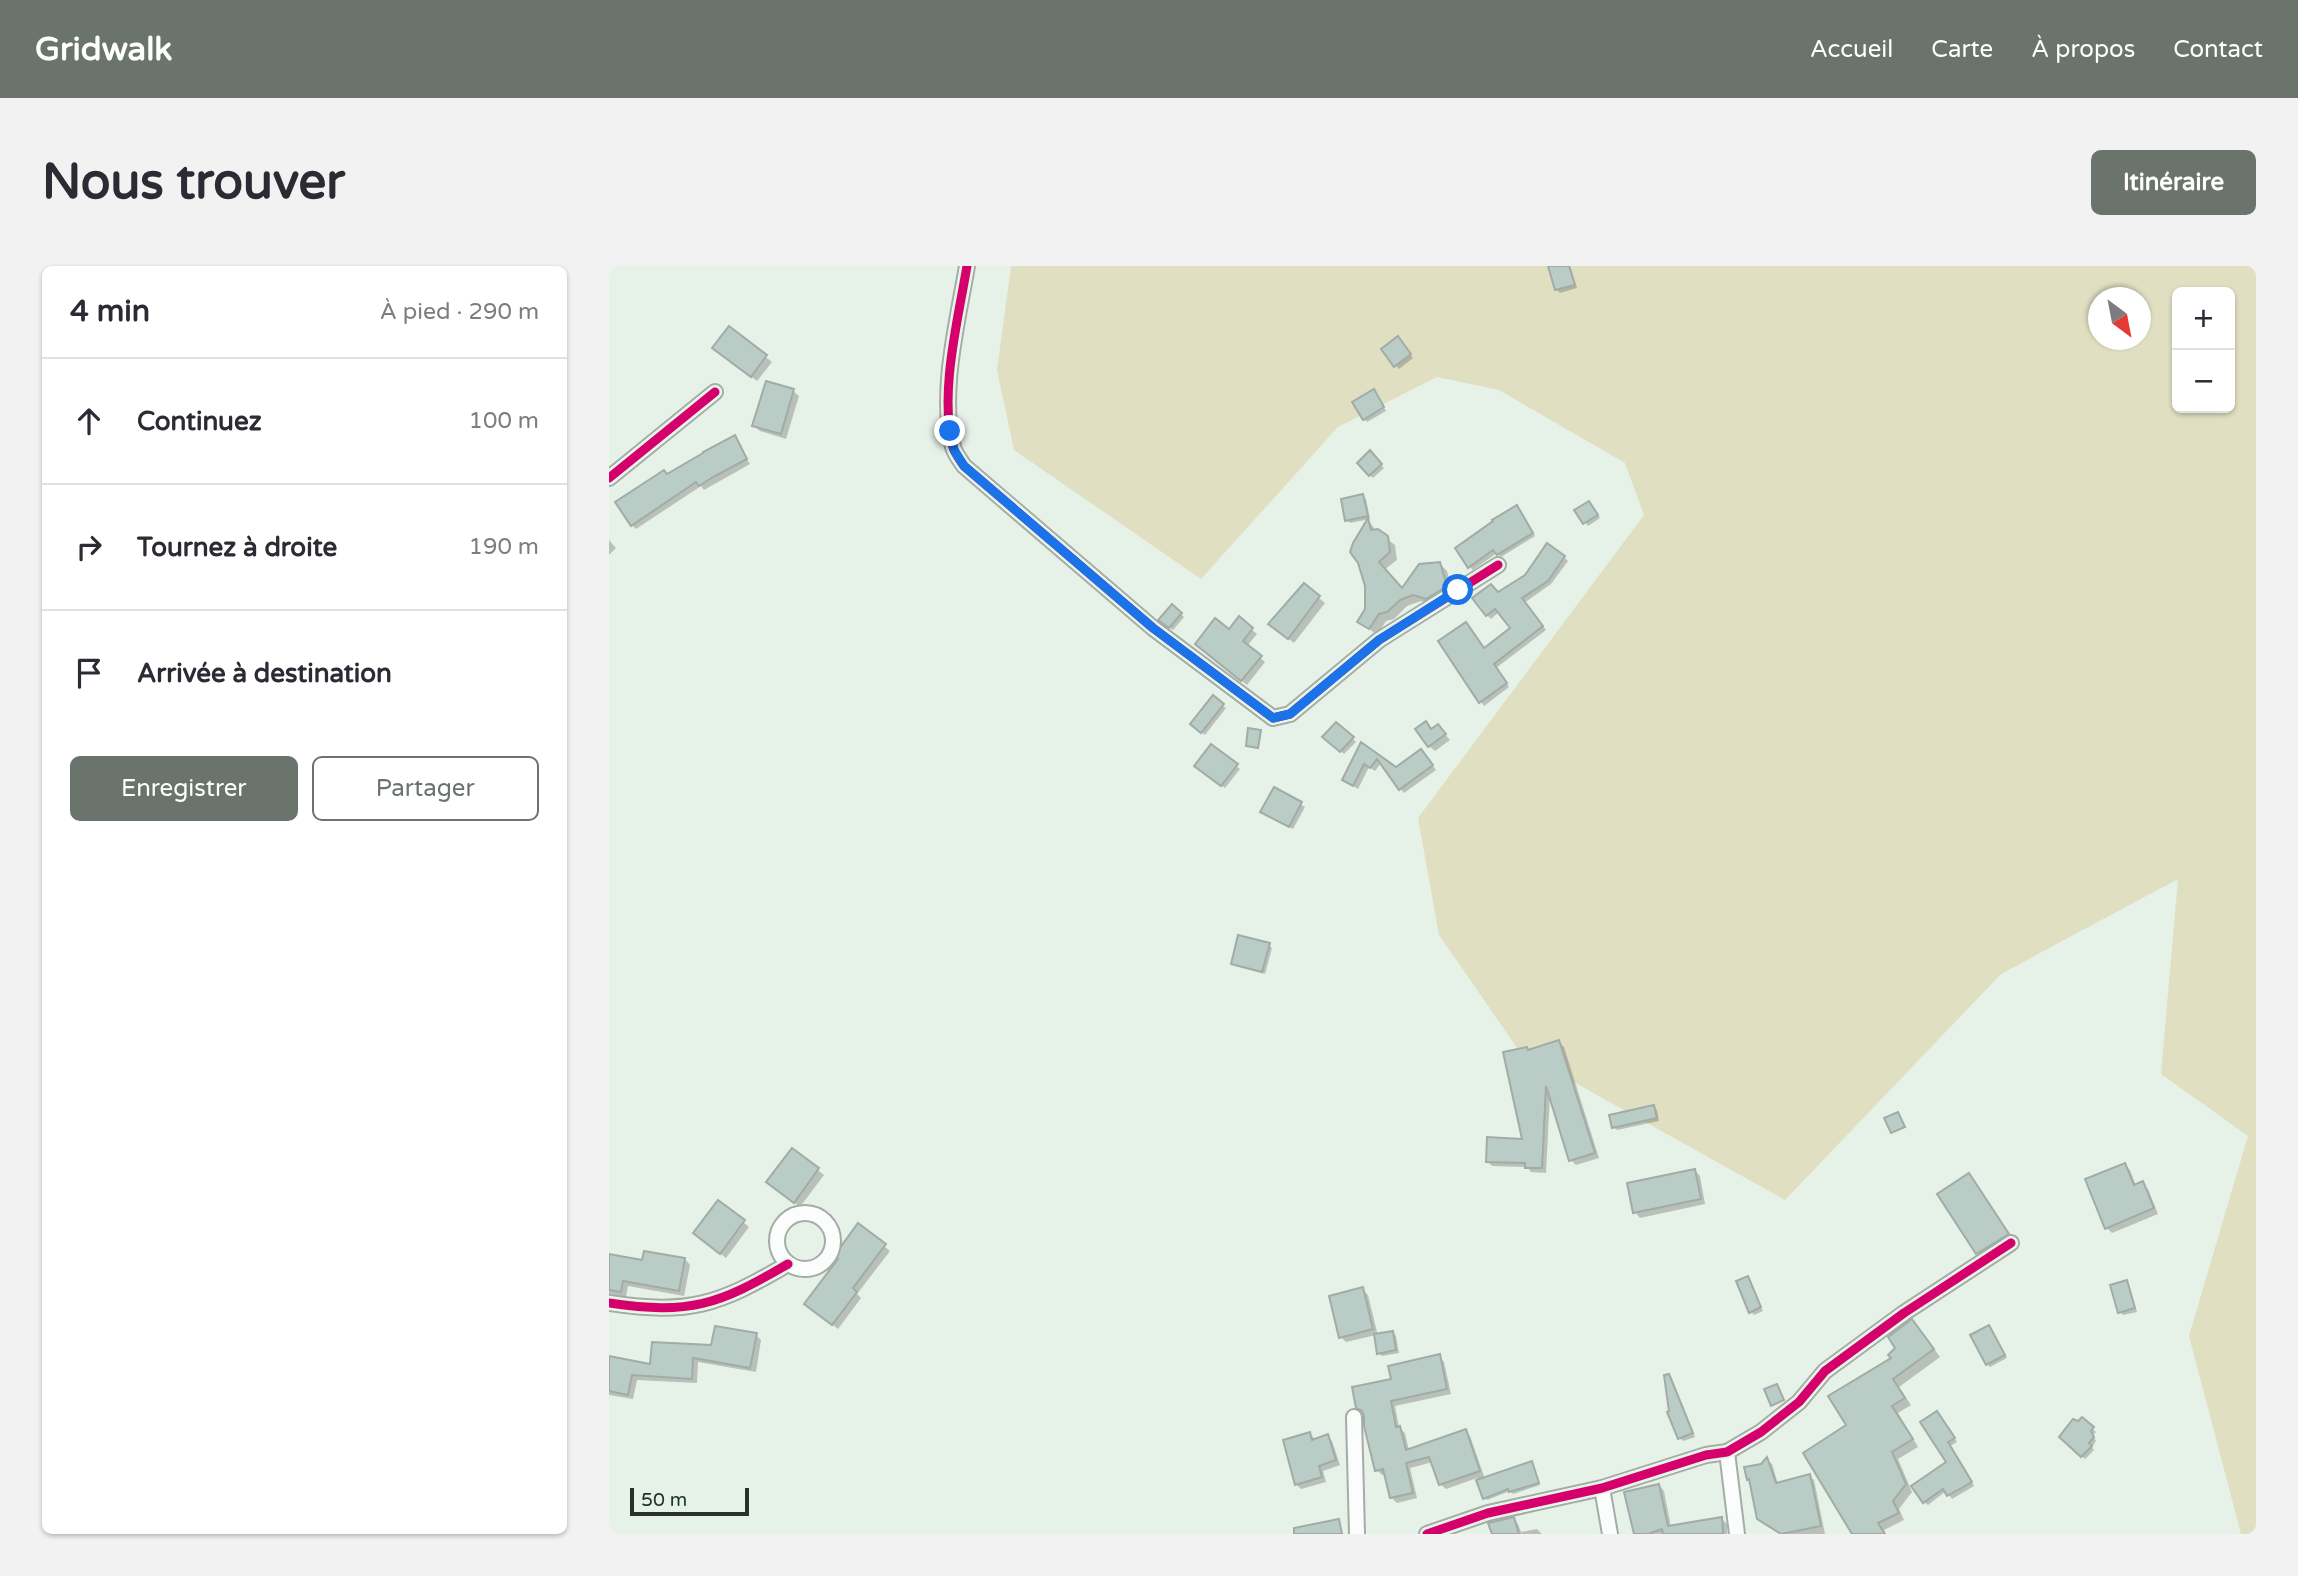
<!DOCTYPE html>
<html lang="fr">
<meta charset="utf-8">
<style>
body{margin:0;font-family:"Varela Round",sans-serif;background:#f2f2f3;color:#2b2b33}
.controls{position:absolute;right:21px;top:21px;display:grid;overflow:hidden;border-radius:10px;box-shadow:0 2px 5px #0004}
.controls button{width:63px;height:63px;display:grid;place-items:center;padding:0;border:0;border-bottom:2px solid #e1e1e2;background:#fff;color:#2b2b33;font:35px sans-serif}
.compass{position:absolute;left:1479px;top:21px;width:63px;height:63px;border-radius:50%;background:#fff;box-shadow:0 2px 5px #0004;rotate:148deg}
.scale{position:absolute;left:21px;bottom:18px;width:119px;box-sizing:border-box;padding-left:7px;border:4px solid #28302a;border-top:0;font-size:19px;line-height:24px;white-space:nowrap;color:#28302a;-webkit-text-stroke:5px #e1f5e6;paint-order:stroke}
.stop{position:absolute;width:21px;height:21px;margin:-16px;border:5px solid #1a73e8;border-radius:50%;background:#fff}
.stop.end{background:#1a73e8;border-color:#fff;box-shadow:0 2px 7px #0008}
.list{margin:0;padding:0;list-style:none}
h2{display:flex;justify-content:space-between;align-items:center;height:91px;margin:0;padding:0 28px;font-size:30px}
h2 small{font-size:23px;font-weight:400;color:#7c7c81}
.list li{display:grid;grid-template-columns:46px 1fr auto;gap:21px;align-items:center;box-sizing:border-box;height:126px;padding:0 28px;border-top:2px solid #e1e1e2}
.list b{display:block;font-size:26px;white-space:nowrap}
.list em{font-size:23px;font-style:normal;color:#7c7c81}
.actions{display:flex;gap:14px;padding:21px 28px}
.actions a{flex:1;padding:16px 0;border:2px solid #6a746c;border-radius:10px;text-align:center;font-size:24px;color:#6a746c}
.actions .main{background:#6a746c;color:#fff}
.icon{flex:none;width:38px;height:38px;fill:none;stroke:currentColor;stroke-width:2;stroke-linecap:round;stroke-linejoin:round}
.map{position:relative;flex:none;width:1647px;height:1268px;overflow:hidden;border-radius:10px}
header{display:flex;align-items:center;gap:42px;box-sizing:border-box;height:98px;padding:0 35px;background:#6a746c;color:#fff}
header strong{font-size:33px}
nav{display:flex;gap:38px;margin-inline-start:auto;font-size:24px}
.intro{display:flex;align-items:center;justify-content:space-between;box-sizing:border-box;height:168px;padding:0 42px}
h1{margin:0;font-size:49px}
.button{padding:18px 32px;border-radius:10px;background:#6a746c;color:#fff;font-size:24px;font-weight:700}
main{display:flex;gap:42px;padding:0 42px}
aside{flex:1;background:#fff;border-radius:10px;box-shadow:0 2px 5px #0004}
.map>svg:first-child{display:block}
</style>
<header>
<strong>Gridwalk</strong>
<nav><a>Accueil</a><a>Carte</a><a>À propos</a><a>Contact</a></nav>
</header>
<div class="intro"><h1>Nous trouver</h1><a class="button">Itinéraire</a></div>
<main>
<aside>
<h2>4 min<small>À pied · 290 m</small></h2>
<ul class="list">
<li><svg class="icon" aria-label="ahead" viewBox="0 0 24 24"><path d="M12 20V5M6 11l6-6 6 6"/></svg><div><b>Continuez</b></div><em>100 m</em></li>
<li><svg class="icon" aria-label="right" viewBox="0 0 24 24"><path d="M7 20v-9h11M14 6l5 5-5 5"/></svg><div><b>Tournez à droite</b></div><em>190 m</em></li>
<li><svg class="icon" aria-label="arrive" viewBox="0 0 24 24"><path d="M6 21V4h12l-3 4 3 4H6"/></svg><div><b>Arrivée à destination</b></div></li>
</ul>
<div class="actions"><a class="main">Enregistrer</a><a>Partager</a></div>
</aside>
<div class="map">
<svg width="1647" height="1268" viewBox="0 0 1647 1268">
<rect width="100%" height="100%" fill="#e6f1e8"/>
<!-- green -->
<path fill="#e0dfc2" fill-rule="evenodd" d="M 402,0 L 1647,0 L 1647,1268 L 1632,1268 L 1580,1070 L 1639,870 L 1552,808 L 1569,613 L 1392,708 L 1176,934 L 911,786 L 830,669 L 809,552 L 1035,249 L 1016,197 L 890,124 L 828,111 L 729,161 L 592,313 L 405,184 L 388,104 ZM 1568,26 L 1621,26 L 1621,142 L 1568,142 ZM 1490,32 L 1532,32 L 1532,74 L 1490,74 Z"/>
<!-- shadow -->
<g fill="#0003">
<path d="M 943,0 L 961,0 L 968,22 L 951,27 L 948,24 Z"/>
<path d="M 120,63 L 163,96 L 148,115 L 111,87 Z"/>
<path d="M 792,76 L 804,92 L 790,103 L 787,99 Z"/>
<path d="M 184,125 L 190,130 L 177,173 L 151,165 L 145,160 Z"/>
<path d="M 767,128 L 777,145 L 758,156 L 755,153 Z"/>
<path d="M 125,172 L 141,198 L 95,224 L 92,220 L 27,263 L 23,259 L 59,210 Z"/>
<path d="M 761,187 L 775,202 L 764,212 L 750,197 Z"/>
<path d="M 754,230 L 757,233 L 761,253 L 741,257 L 738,254 Z"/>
<path d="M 983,240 L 991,252 L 979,260 L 968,245 Z"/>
<path d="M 911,244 L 926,270 L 892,291 L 888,287 L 864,304 L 861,301 Z"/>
<path d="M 760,255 L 767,265 L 786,279 L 788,294 L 775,304 L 794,325 L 831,298 L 838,305 L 844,327 L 824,339 L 812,335 L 798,340 L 785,353 L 777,355 L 768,369 L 750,355 L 757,344 Z"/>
<path d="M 0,274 L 7,282 L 0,289 Z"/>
<path d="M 955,291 L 959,295 L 942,318 L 915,337 L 937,364 L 887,402 L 900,421 L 875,440 L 831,376 L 876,384 L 903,363 L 890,346 L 882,353 L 878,349 L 889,328 Z"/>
<path d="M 695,320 L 716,337 L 685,377 L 667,363 Z"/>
<path d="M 564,340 L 575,351 L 564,364 L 554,357 Z"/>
<path d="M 630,353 L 648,368 L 638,380 L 656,396 L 638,419 L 593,383 L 620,365 Z"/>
<path d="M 613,439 L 617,442 L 596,469 L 586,461 Z"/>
<path d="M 727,458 L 747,476 L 735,488 L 716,471 Z"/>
<path d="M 834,466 L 841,474 L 826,485 L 820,480 Z"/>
<path d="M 753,479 L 787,503 L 816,489 L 827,504 L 795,527 L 772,497 L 766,505 L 760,501 L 749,523 L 735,514 Z"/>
<path d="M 627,500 L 631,503 L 616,522 L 591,503 Z"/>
<path d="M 665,523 L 696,541 L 684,563 L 657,549 Z"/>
<path d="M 660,679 L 663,682 L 656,708 L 627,700 L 624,697 Z"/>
<path d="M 950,776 L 955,781 L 990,892 L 967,899 L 962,894 L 941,829 L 937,907 L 922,906 L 918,901 L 883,900 L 878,895 L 915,875 L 918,783 L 920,785 Z"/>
<path d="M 1044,841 L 1048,844 L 1050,855 L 1008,864 L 1005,861 Z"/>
<path d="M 183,884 L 215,909 L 191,941 L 165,921 Z"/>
<path d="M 1515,899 L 1521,904 L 1527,920 L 1534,917 L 1539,923 L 1549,948 L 1503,967 L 1498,962 Z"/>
<path d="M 1085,904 L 1091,910 L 1096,938 L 1031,952 L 1026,946 Z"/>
<path d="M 1360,910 L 1404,974 L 1374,992 L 1331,929 Z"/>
<path d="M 110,936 L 140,961 L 117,992 L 91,972 Z"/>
<path d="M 250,960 L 281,985 L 248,1028 L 252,1032 L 229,1063 L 203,1043 Z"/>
<path d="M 0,990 L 35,996 L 76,993 L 81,999 L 75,1030 L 19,1020 L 17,1031 L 0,1028 Z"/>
<path d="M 1138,1012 L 1154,1045 L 1145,1049 L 1142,1046 Z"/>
<path d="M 1517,1016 L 1520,1019 L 1528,1046 L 1514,1049 L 1511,1046 Z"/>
<path d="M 753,1023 L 759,1029 L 769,1070 L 784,1067 L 787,1070 L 790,1087 L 773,1090 L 770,1087 L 767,1069 L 737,1076 L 732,1071 Z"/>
<path d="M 1310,1062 L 1331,1091 L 1290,1121 L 1302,1139 L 1289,1147 L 1309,1181 L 1289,1193 L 1303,1226 L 1290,1243 L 1295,1254 L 1275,1264 L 1277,1268 L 1245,1268 L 1239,1160 L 1284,1092 Z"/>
<path d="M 1383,1064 L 1398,1092 L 1381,1101 L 1378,1098 Z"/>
<path d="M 147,1069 L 152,1074 L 147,1106 L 89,1096 L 88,1117 L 28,1114 L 24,1133 L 0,1129 L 0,1092 L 43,1100 Z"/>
<path d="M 830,1090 L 835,1096 L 842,1128 L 786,1140 L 790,1161 L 796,1167 L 800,1185 L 856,1165 L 861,1170 L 876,1213 L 922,1197 L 931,1219 L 904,1228 L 901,1225 L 878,1234 L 868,1212 L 837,1223 L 831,1218 L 824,1196 L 801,1202 L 808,1232 L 788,1237 L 783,1232 L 777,1208 L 773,1209 L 768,1204 L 755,1147 L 749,1141 L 784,1115 Z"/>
<path d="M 1059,1110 L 1063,1113 L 1086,1171 L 1074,1175 L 1071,1172 Z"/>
<path d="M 1331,1150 L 1348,1176 L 1341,1180 L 1365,1220 L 1343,1233 L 1337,1225 L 1319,1239 L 1315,1236 L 1339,1196 Z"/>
<path d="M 1473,1153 L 1487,1166 L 1484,1169 L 1487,1175 L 1483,1181 L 1485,1184 L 1476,1193 L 1452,1171 Z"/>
<path d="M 701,1168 L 707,1174 L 718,1170 L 723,1175 L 731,1199 L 714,1205 L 717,1216 L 692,1223 L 687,1218 Z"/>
<path d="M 1158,1194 L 1163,1198 L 1169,1218 L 1200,1210 L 1205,1214 L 1216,1268 L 1172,1268 L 1149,1252 L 1142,1215 L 1140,1213 Z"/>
<path d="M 1050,1219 L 1055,1225 L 1062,1261 L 1113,1253 L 1118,1258 L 1118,1268 L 1027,1268 Z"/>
<path d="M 904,1253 L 909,1258 L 912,1266 L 928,1263 L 933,1268 L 885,1268 Z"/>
</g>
<!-- building -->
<g fill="#b9cdc6" stroke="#a2aba6" stroke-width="2">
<path d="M 939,0 L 960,0 L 966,19 L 946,24 Z"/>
<path d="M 120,60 L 158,89 L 142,111 L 103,82 Z"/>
<path d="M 789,70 L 802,88 L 785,101 L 772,83 Z"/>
<path d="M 157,115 L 185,123 L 172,168 L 143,160 Z"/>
<path d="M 765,123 L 775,141 L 754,154 L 743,136 Z"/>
<path d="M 126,169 L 138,193 L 104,211 L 90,220 L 87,216 L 22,260 L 6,236 L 55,204 L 58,208 L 94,187 L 94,186 Z"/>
<path d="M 761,184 L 773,198 L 760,210 L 748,197 Z"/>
<path d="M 754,228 L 759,250 L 736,255 L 732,233 Z"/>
<path d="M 980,235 L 989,249 L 974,258 L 965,244 Z"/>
<path d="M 908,239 L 924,267 L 888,289 L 884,284 L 859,302 L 846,282 L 884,255 L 883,254 Z"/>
<path d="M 759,252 L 762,264 L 769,263 L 779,270 L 781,286 L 770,296 L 793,322 L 810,298 L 831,296 L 838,320 L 817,333 L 804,329 L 791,334 L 778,346 L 770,348 L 760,363 L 748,356 L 756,343 L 756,320 L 749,297 L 741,286 L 744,277 Z"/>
<path d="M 938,277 L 956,290 L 939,315 L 913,332 L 934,360 L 885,398 L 898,417 L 870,437 L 829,375 L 857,356 L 875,382 L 901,362 L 886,343 L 877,350 L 863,332 L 882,318 L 889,326 L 916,309 Z"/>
<path d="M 695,317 L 711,330 L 679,373 L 659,358 Z"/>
<path d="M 563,338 L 573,347 L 560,362 L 549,354 Z"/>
<path d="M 630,350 L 644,362 L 634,375 L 653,390 L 632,415 L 586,378 L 606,352 L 620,363 Z"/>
<path d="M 604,429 L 615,438 L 592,467 L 581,458 Z"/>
<path d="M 817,455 L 822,463 L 829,458 L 837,468 L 819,481 L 806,463 Z"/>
<path d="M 727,456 L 745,471 L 731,486 L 713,471 Z"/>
<path d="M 639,462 L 652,464 L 649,482 L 637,480 Z"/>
<path d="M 752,476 L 787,501 L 812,483 L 824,499 L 790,524 L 768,493 L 761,502 L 755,498 L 744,520 L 733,514 Z"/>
<path d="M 602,478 L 629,498 L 612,520 L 585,500 Z"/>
<path d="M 665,521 L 693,536 L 680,561 L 651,546 Z"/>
<path d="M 629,669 L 661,677 L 653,706 L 622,698 Z"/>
<path d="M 950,774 L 986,887 L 960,895 L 937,820 L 933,902 L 916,902 L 916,897 L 877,896 L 878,871 L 913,873 L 894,786 L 918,781 L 919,784 Z"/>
<path d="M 1045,839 L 1048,852 L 1003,862 L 1000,849 Z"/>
<path d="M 1289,846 L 1296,861 L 1282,867 L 1275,852 Z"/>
<path d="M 183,882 L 210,902 L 185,937 L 157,916 Z"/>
<path d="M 1516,897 L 1525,919 L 1534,915 L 1545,942 L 1496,963 L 1476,913 Z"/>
<path d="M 1086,903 L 1092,933 L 1024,947 L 1018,917 Z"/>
<path d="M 1360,907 L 1400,968 L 1367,988 L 1328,928 Z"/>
<path d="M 109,934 L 136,954 L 111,988 L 84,967 Z"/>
<path d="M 249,957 L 277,978 L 244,1022 L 248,1026 L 223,1059 L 195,1038 L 229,993 L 225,990 Z"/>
<path d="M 35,985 L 76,992 L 70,1025 L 14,1015 L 12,1026 L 0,1024 L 0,988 L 33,994 Z"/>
<path d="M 1139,1010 L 1152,1041 L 1140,1047 L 1127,1015 Z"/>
<path d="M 1518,1014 L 1526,1042 L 1509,1047 L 1501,1019 Z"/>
<path d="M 754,1021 L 764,1063 L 730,1072 L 720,1030 Z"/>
<path d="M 1303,1053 L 1325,1083 L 1284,1113 L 1296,1132 L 1283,1140 L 1304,1173 L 1283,1186 L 1297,1218 L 1284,1235 L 1290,1247 L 1269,1257 L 1276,1268 L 1243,1268 L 1194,1187 L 1237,1159 L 1219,1130 L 1282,1092 L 1279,1089 L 1286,1082 L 1279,1071 Z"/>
<path d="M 1380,1059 L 1396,1089 L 1377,1099 L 1361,1069 Z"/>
<path d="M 106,1060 L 148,1067 L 141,1102 L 84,1092 L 83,1113 L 23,1109 L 19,1129 L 0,1125 L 0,1090 L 41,1098 L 43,1076 L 102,1079 Z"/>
<path d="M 784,1065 L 787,1084 L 768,1088 L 765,1068 Z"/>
<path d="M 831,1088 L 838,1123 L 782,1135 L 787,1161 L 791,1160 L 797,1184 L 857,1163 L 871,1205 L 830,1219 L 820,1191 L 797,1197 L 804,1227 L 781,1232 L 774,1203 L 766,1205 L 755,1160 L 755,1150 L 753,1145 L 747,1142 L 743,1121 L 782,1113 L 779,1100 Z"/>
<path d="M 1060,1108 L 1084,1167 L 1069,1173 L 1058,1146 L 1060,1145 L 1055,1109 Z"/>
<path d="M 1168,1118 L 1175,1134 L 1162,1140 L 1155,1123 Z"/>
<path d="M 1328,1145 L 1346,1172 L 1339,1176 L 1363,1216 L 1338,1230 L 1334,1223 L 1314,1237 L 1302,1220 L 1337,1196 L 1311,1156 Z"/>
<path d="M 1473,1151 L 1485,1161 L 1482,1165 L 1485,1171 L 1480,1177 L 1483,1180 L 1472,1191 L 1450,1171 L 1464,1153 L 1469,1155 Z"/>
<path d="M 701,1166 L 703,1174 L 719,1168 L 727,1194 L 710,1200 L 713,1211 L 686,1219 L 674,1174 Z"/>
<path d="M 1158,1191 L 1167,1217 L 1201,1208 L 1212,1260 L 1172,1268 L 1148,1253 L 1140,1213 L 1138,1214 L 1135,1201 L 1152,1198 Z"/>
<path d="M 923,1195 L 930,1217 L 900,1226 L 899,1223 L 874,1233 L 867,1214 Z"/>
<path d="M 1050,1218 L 1059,1260 L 1113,1251 L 1114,1268 L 1054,1268 L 1053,1263 L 1039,1268 L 1025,1268 L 1015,1226 Z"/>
<path d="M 905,1251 L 910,1268 L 883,1268 L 879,1257 Z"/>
<path d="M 730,1253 L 733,1268 L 685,1268 L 685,1262 Z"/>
</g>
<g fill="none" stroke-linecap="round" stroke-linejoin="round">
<defs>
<g id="minor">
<path d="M 358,0 C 349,54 330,127 344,181 C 346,188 351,194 355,200 L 544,362 L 664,452 L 681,448 L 770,374 L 889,299"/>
<path d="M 0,212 L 106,126"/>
<circle cx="196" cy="975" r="28"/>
<path d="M 0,1037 C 81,1049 109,1039 179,998"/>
<path d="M 745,1151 L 748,1268"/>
<path d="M 1118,1186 L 1128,1268"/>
<path d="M 993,1222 L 1001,1268"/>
<path d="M 818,1268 L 879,1247 L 993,1222 L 1097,1189 L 1118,1186 L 1152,1166 L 1190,1136 L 1216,1105 L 1295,1047 L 1402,977"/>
</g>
</defs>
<!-- minor casing -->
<use href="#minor" stroke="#a5aca6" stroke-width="18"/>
<!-- minor -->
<use href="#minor" stroke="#fbfdfc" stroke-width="14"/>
<defs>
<g id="cycleway">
<path d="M 358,0 C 349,54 330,127 344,181 C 346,188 351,194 355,200 L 544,362 L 664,452 L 681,448 L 770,374 L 889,299"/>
<path d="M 0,212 L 106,126"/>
<path d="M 0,1037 C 81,1049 109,1039 179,998"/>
<path d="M 818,1268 L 879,1247 L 993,1222 L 1097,1189 L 1118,1186 L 1152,1166 L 1190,1136 L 1216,1105 L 1295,1047 L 1402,977"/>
</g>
</defs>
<!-- cycleway casing -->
<use href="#cycleway" stroke="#e1f5e6" stroke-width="13"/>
<!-- cycleway -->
<use href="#cycleway" stroke="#d6006c" stroke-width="9"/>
</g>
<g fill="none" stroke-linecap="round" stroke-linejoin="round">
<!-- route -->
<path stroke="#1a73e8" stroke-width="9" d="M 341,165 L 345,184 L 355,200 L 544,362 L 664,452 L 681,448 L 770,374 L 849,324"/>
</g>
</svg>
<div class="controls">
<button>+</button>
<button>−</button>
</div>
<svg class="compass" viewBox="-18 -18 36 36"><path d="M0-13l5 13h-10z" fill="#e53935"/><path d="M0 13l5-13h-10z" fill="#7c7c81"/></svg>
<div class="scale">50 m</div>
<div class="stop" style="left:849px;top:324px"></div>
<div class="stop end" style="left:341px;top:165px"></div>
</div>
</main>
